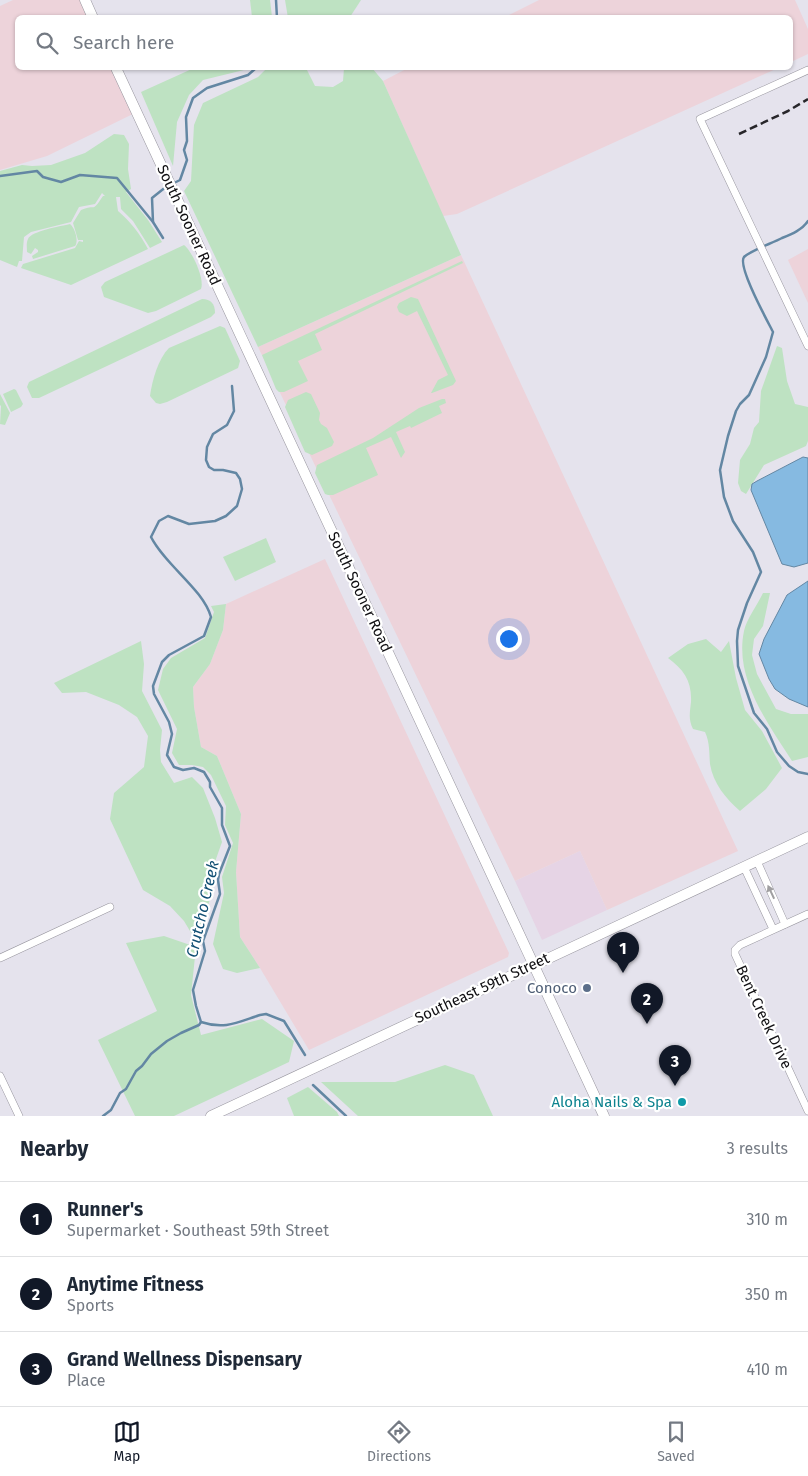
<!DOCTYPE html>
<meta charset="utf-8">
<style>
body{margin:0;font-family:"Fira Sans",sans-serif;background:#f6f6f7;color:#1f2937}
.you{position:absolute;left:508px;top:638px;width:18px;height:18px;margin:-12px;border:4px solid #fff;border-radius:50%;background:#1a73e8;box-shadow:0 0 0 8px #1a73e833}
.badge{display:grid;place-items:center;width:32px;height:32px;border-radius:50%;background:#111827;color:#fff;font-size:16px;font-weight:700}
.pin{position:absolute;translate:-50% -41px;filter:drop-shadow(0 1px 2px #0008)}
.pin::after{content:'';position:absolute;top:26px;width:18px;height:15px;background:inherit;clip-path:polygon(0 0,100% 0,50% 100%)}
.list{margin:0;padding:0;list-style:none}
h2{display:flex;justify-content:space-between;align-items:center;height:65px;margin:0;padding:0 20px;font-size:21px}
h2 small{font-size:16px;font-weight:400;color:#747a83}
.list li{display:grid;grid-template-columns:32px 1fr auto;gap:15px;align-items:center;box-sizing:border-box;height:75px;padding:0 20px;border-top:1px solid #e0e1e3}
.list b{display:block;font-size:19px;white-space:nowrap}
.list p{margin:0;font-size:16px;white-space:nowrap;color:#747a83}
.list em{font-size:16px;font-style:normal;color:#747a83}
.icon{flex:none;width:28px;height:28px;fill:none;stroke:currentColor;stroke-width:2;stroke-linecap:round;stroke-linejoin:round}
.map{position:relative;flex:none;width:808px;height:1116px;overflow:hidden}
.search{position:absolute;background:#fff;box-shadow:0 1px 4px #0004;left:15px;right:15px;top:15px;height:55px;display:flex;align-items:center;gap:12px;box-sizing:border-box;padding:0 18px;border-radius:8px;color:#747a83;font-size:19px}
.sheet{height:290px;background:#fff}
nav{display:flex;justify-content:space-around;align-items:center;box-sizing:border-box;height:70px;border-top:1px solid #e0e1e3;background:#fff;font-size:14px;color:#747a83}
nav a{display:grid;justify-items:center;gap:2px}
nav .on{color:#111827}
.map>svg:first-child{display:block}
</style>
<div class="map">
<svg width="808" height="1116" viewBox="0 0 808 1116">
<rect width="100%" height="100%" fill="#e5e3ed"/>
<!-- commercial -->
<path fill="#e6d4e5" d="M 580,851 L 607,910 L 542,940 L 515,881 Z"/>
<!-- industrial -->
<g fill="#edd3da">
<path d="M 13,0 L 85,0 L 93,17 L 18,18 L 18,68 L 116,68 L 137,112 L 47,156 L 0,170 L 0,6 Z"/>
<path d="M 539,0 L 795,0 L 808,29 L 808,54 L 791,62 L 790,18 L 505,17 Z"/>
<path d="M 408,68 L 778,68 L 457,214 L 443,216 L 383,81 Z"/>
<path d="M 808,249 L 808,303 L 788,260 Z"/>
<path d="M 461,255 L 738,851 L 607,910 L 580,851 L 515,881 L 258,347 Z"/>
<path d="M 325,559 L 509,953 L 508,957 L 309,1050 L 260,968 L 240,937 L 236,872 L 241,814 L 217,756 L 201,747 L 194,707 L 193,687 L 210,664 L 223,630 L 226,604 Z"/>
</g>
<!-- green -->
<g fill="#bee2c2">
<path d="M 250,0 L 270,0 L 272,17 L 252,17 Z"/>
<path d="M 285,0 L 361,0 L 350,17 L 288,18 Z"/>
<path d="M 194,68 L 247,68 L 244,70 L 203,80 L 189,95 L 177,122 L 173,166 L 141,92 Z"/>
<path d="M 267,68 L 306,68 L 315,86 L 333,87 L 343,81 L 344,68 L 372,68 L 383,81 L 461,255 L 258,347 L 184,191 L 191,181 L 194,125 L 203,103 L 258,77 Z"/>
<path d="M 114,134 L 124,135 L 129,144 L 128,169 L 131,189 L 126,192 L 148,220 L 162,242 L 150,248 L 133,221 L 121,209 L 120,197 L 116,197 L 118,211 C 131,222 140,234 148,249 L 71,285 L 21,268 L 23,264 L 75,248 L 79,241 L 83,242 L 83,240 L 78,240 L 73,223 L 81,210 C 97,203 91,214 103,196 L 105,196 L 102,193 L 95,204 L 79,207 L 71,222 L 31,232 L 24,237 L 22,261 L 19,261 L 17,267 L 0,260 L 0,171 L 22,165 L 32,166 L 51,165 L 85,153 Z"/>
<path d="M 70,224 C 75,228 79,241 75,246 L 33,259 L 32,256 L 38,252 L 38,250 L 35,248 L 31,254 L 27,252 C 27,248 26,243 28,239 C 31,231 62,226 70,224 Z"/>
<path d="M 184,245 C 192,251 205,279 201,289 L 156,311 L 148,313 L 104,297 L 101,287 L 105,282 Z"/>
<path d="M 462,261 L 463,263 L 315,334 L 322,350 L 298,361 L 308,381 L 284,392 L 279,392 L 276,389 L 262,355 Z"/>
<path d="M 411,297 L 418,299 L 456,381 L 453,385 L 432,393 L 431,393 L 438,380 L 448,375 L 417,311 L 407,316 L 399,312 L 397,307 L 399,303 Z"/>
<path d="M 202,299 C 211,299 215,304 215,313 L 211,317 L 39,398 L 32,398 L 27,387 L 29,382 Z"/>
<path d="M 220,326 L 225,328 L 240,361 L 238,368 L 167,402 L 160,404 L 156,403 L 150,396 C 152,381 158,359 169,348 Z"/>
<path d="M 777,346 L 782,348 L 787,381 L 795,404 L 808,407 L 808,441 L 806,446 L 764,465 L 746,494 L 741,491 L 738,483 L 740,460 L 750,444 L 754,428 L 759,422 L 761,391 Z"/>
<path d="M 14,389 L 16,390 L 23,404 L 21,407 L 11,412 L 3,394 Z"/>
<path d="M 306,392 L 311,394 L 320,413 L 319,420 L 321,424 L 327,428 L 334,442 L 332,446 L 312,455 L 305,452 L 285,407 L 288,400 Z"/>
<path d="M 0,394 L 10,413 L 5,425 L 0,424 L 1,406 L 0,405 Z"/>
<path d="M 442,399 L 445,399 L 446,403 L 439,406 L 442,413 L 411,428 L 410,426 L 396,432 L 405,452 L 401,458 L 391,437 L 366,448 L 378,475 L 333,495 L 328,495 L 325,494 L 315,473 L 317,465 L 373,438 L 419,408 Z"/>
<path d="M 266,538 L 276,562 L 235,581 L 223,557 Z"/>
<path d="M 763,593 L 770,593 L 763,626 L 754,639 L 752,655 L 757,674 L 776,709 L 791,714 L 808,714 L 808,757 L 792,761 C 768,723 734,679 744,631 C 746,620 758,604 763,593 Z"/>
<path d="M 226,604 L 223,630 L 210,664 L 193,687 L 194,707 L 201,747 L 217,756 L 241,814 L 236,872 L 240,937 L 260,968 L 237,973 L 223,969 L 213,944 L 224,893 L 222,877 L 233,843 L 225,825 L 226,806 L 211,775 L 203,767 L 192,765 L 179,765 L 172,753 L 177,729 L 158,690 L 163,669 L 171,658 L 205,638 L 214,612 L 211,606 Z"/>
<path d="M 706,639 L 721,652 L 729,641 L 736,678 L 745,710 L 762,731 L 782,768 L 766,789 L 740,811 C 726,799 713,783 710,764 C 709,753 710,743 705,732 L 693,729 C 688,719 690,712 691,702 C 692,681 684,670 668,658 L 688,644 Z"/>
<path d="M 141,641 L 144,664 L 142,691 L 162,730 L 160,750 L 161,762 L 174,783 L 192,777 L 203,788 L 215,818 L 222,842 L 210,876 L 213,891 L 202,922 L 193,936 L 184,921 L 170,906 L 143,890 L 110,819 L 114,793 L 144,767 L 148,736 L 137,717 L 119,705 L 86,692 L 62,693 L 54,683 Z"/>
<path d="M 164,936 L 196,947 L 191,995 L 201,1035 L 262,1019 L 294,1041 L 289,1062 L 174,1116 L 135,1116 L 98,1040 L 157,1011 L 126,943 Z"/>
<path d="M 445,1065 L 474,1075 L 493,1116 L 358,1116 L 321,1082 L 395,1082 Z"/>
<path d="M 308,1087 L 337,1112 L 339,1116 L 294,1116 L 287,1098 Z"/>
</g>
<!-- water -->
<g fill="#86bae1" stroke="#6387a3">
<path d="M 803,457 L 808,458 L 808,563 L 794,567 L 782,564 L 751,490 L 752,484 L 757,481 Z"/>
<path d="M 808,581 L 808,707 L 789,699 L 775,689 L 769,679 L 759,654 L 764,639 L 787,595 Z"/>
</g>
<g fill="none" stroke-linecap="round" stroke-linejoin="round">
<!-- stream -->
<g stroke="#6387a3" stroke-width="2.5">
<path d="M 276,0 L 277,18"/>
<path d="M 0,176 L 37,171 L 43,177 L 61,182 L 80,175 L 117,178 L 153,222 L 163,238"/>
<path d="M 172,184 L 180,180 L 187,160 L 184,150 L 187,141 L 186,117 L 193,98 L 207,88 L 248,75 L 256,68"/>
<path d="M 808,221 C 802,230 792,234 782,238 C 773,243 751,250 744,257 C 737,266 768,322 773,332 L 766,357 L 749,395 L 740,404 L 736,411 L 728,436 L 720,470 L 724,497 L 733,521 L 753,552 L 761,572 L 747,603 L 738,630 L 737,641 L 738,666 L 754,713 L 767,729 L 777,752 L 789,766 L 798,772 L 808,774"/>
<path d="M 153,222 L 152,198 L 167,186"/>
<path d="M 232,386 L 234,411 L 227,425 L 213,434 L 207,447 L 206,460 L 209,467 L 214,470 L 223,470 L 236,473 L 240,479 L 242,489 L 237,506 L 226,516 L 215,521 L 189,524 L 168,516 L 159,521 L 151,537 C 166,566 203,589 211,617 L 204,636 L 169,655 L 162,662 L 153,686 L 154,694 L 169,722 L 172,734 L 167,755 L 174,767 L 183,770 L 194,768 L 204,772 L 210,782 L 210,787 L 222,808 L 222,825 L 230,846 L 219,874 L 218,880 L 220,894 L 203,941 L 205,951 L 193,990 L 196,1006 L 201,1022 C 225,1030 238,1022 260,1015 L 266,1014 L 284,1021 L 305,1055"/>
<path d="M 313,1085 L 346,1116"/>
<path d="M 103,1116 L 111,1110 L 120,1093 L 126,1089 L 136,1071 L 142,1066 L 151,1054 L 167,1041 L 181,1033 L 199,1025 L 201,1022"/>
</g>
<defs>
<g id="minor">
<path d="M 808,70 L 700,119 L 808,346"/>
<path d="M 757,861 L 785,924"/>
<path d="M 744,867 L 773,929"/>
<path d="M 808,914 L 740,945 L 735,950 L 735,954 L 808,1111"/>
<path d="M 0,958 L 110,907"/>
<path d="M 0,1076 L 19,1116"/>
</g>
<g id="secondary">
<path d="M 85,0 L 93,18"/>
<path d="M 116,68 L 604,1116"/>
<path d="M 211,1116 L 808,837"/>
</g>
</defs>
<!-- minor casing -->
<use href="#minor" stroke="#98969f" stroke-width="8"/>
<!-- secondary casing -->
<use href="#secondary" stroke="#98969f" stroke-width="11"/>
<!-- minor -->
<use href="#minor" stroke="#fff" stroke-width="7"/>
<!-- secondary -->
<use href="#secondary" stroke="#fff" stroke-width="10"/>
<!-- rail -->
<path stroke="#27262a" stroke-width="2.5" stroke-dasharray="8 4" stroke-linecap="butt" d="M 739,134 L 788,111 L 808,99"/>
</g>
<!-- one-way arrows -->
<defs><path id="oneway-solid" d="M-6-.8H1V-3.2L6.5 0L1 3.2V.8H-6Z" transform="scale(1.25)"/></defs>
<use fill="#a09fa1" href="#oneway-solid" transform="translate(771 892) rotate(-115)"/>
<!-- markers -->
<circle fill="#5c6f8a" stroke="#fff" stroke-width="2" cx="587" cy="988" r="5"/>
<circle fill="#0f9aa8" stroke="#fff" stroke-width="2" cx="682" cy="1102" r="5"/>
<g text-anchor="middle" stroke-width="4.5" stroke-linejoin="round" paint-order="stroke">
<!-- street labels -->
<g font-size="15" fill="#111013" stroke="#fff">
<text transform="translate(189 225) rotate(65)" y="5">South Sooner Road</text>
<text transform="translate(360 592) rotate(65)" y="5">South Sooner Road</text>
<text transform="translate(482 988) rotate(-25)" y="5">Southeast 59th Street</text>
<text transform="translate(764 1017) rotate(65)" y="5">Bent Creek Drive</text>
</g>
<!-- service labels -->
<g font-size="15" fill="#4e5e75" stroke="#fff" text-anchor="end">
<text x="577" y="993">Conoco</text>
</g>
<!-- culture labels -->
<g font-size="15" fill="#0d838f" stroke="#fff" text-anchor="end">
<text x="672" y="1107">Aloha Nails &amp; Spa</text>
</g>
<!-- water labels -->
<g font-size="16" font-style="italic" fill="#104e73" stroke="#fff">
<text transform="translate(202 909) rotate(-77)" y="6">Crutcho Creek</text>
</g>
</g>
</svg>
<div class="you"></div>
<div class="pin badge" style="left:623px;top:973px">1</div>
<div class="pin badge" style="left:647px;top:1024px">2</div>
<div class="pin badge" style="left:675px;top:1086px">3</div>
<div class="search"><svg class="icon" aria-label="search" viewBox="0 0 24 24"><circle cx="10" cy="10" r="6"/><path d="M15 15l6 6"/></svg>Search here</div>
</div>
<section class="sheet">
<h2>Nearby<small>3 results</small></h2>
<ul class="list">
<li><span class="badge">1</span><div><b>Runner's</b><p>Supermarket · Southeast 59th Street</p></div><em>310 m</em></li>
<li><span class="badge">2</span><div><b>Anytime Fitness</b><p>Sports</p></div><em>350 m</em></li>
<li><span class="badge">3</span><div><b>Grand Wellness Dispensary</b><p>Place</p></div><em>410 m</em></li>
</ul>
</section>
<nav>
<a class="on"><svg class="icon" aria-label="map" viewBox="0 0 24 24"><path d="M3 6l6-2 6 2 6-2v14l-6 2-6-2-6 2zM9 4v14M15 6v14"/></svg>Map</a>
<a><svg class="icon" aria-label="directions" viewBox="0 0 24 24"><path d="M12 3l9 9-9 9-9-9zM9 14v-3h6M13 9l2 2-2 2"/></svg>Directions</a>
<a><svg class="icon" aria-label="saved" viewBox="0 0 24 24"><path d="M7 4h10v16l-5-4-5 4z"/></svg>Saved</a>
</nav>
